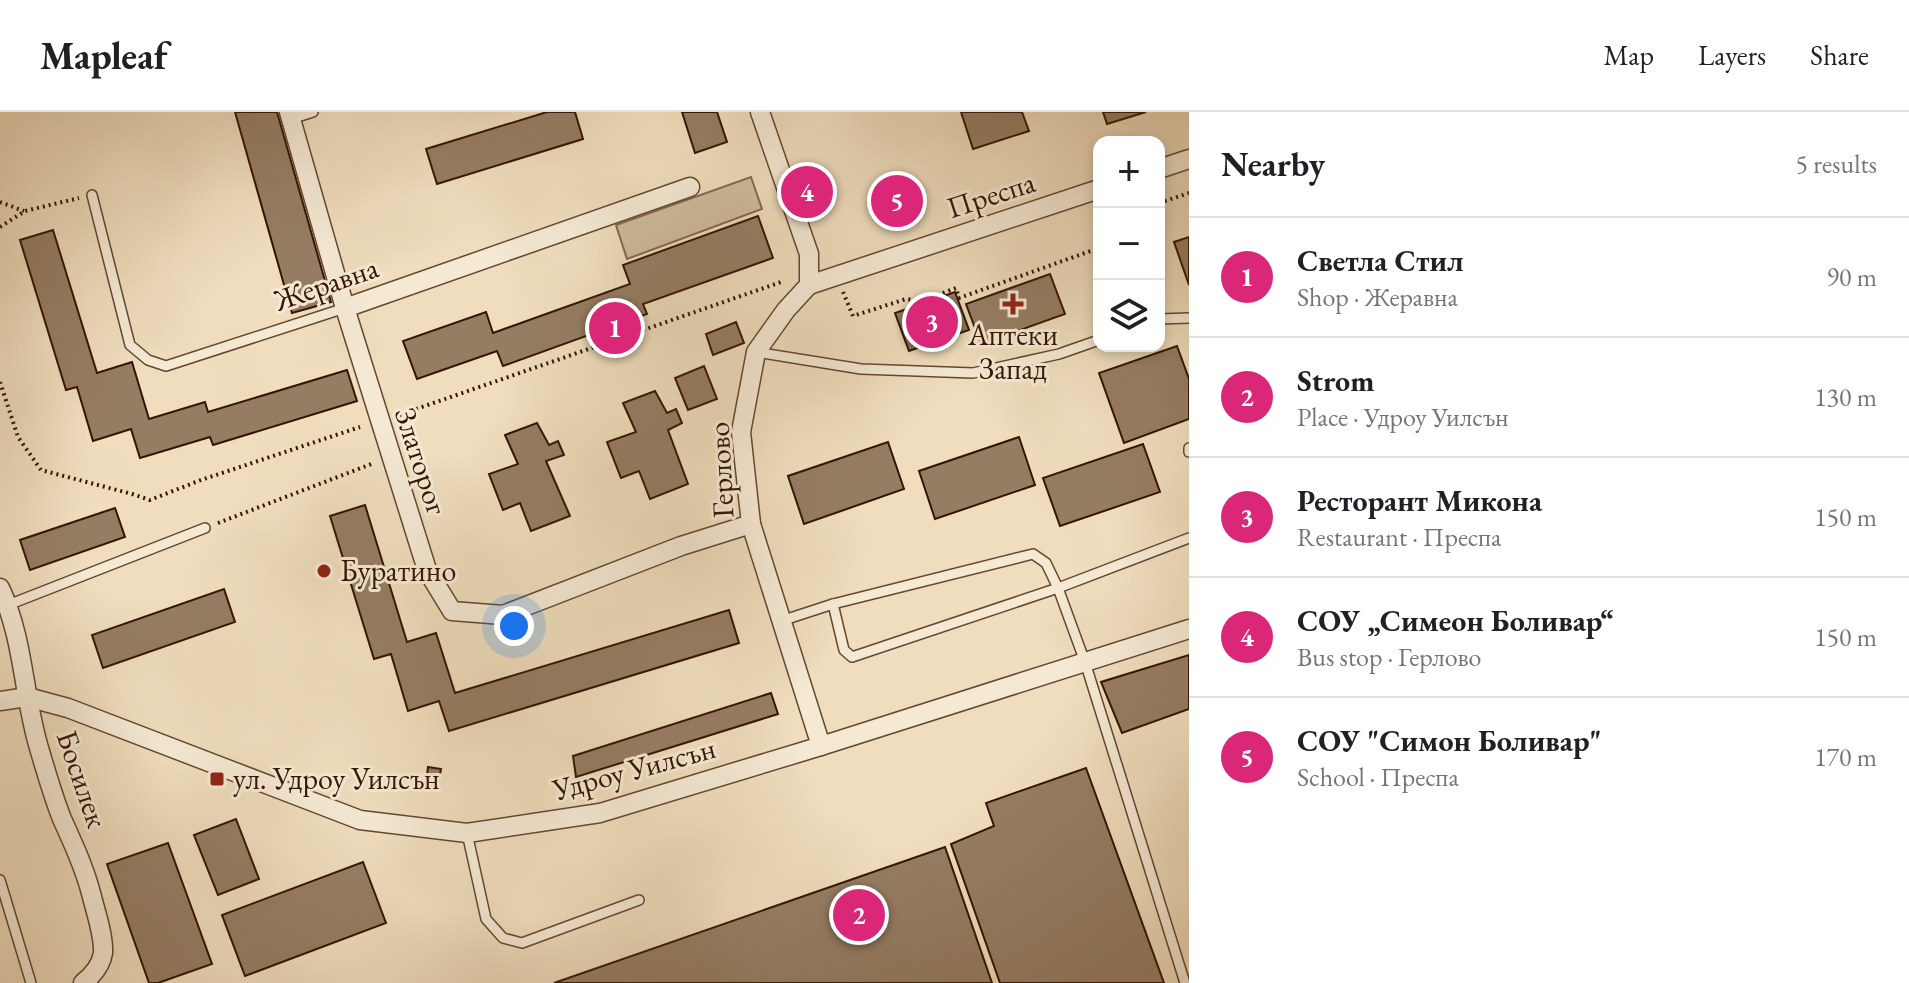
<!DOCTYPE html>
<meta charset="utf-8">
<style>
body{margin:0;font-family:"EB Garamond",serif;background:#f6f6f6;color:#202124}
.controls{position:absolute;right:24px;top:24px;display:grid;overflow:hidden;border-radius:16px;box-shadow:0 4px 12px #0003}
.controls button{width:72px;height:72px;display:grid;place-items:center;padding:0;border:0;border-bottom:2px solid #e0e0e0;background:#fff;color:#202124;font:40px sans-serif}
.you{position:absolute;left:514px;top:514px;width:28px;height:28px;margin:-20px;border:6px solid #fff;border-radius:50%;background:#1a73e8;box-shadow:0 0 0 12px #1a73e833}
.badge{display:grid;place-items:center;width:52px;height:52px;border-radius:50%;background:#db2777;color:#fff;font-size:26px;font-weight:700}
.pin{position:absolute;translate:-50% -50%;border:4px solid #fff;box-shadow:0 2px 8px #0006}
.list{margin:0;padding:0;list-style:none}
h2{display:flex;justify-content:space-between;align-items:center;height:104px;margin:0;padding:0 32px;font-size:34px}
h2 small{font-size:26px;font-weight:400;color:#757577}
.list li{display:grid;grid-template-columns:52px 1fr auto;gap:24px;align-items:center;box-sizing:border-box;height:120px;padding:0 32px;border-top:2px solid #e0e0e0}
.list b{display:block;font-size:30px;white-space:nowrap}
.list p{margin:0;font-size:26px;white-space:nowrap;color:#757577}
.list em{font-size:26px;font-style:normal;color:#757577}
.icon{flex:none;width:44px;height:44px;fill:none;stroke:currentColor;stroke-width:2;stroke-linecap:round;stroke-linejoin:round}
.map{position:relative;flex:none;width:1189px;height:871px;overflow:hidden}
header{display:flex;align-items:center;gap:48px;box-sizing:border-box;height:112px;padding:0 40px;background:#fff;border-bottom:2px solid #e0e0e0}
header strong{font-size:38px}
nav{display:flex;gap:44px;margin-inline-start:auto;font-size:28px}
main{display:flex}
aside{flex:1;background:#fff}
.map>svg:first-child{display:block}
</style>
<header>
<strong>Mapleaf</strong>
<nav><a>Map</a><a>Layers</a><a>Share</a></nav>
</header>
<main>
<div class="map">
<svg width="1189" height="871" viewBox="0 0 1189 871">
<rect width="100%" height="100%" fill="#efddbd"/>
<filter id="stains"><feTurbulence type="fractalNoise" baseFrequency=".0025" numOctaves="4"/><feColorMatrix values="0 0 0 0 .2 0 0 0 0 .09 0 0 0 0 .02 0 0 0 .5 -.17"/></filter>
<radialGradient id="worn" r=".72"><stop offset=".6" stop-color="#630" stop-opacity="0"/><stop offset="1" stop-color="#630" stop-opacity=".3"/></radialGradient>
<!-- green -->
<path fill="#cfbb9d" stroke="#826850" stroke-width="2" d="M 751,65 L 762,97 L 627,147 L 616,113 Z"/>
<!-- building -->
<g fill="#957d63" stroke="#341502" stroke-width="2">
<path d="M 235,0 L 277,0 L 331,190 L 292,201 Z"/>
<path d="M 547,0 L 575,0 L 583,27 L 437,72 L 426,37 Z"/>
<path d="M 682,0 L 717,0 L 727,30 L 695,41 Z"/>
<path d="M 961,0 L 1022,0 L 1029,19 L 973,37 Z"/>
<path d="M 1103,0 L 1146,0 L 1107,12 Z"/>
<path d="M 758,104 L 773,146 L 643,192 L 647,202 L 503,254 L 497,239 L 417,267 L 403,229 L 486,200 L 493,221 L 630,172 L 623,153 Z"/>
<path d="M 53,118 L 97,261 L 132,250 L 149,307 L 205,290 L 208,300 L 347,258 L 357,289 L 213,333 L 210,325 L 140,346 L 131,317 L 93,329 L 77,275 L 66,278 L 20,128 Z"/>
<path d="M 1189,125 L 1189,173 L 1174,130 Z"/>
<path d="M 1050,162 L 1065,202 L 981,232 L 966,192 Z"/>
<path d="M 955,180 L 969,218 L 909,239 L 895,201 Z"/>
<path d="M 736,210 L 744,231 L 713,243 L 706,222 Z"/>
<path d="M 1177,234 L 1189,267 L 1189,307 L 1124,331 L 1099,261 Z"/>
<path d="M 704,254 L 717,287 L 688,298 L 675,266 Z"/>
<path d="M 655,279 L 667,301 L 676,297 L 682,311 L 668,318 L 688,372 L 650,387 L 639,359 L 621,366 L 607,330 L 636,320 L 623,291 Z"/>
<path d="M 537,311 L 549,333 L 558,329 L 564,343 L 546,349 L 570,404 L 531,419 L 520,391 L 503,398 L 489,362 L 518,352 L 505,323 Z"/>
<path d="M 1019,325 L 1035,373 L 935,407 L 919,359 Z"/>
<path d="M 888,330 L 904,377 L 804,412 L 788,364 Z"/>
<path d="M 1143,332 L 1160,380 L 1060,414 L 1043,366 Z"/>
<path d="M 365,393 L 407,530 L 436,521 L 455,581 L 729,498 L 739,531 L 449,619 L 439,589 L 408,599 L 391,542 L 374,547 L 330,404 Z"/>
<path d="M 115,396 L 125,425 L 30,458 L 20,428 Z"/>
<path d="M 224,477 L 235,510 L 103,556 L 92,523 Z"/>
<path d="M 1189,543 L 1189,597 L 1122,621 L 1101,570 Z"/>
<path d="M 771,581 L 778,602 L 576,665 L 573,644 Z"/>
<path d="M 428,655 L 441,657 L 438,672 L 426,671 Z"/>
<path d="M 1086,656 L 1164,871 L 1000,871 L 951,732 L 994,714 L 986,691 Z"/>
<path d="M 236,707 L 259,767 L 218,783 L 194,723 Z"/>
<path d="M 168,731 L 212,852 L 158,871 L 149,871 L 107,752 Z"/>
<path d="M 945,735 L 992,871 L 554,871 Z"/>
<path d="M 363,750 L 386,811 L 245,864 L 222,803 Z"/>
</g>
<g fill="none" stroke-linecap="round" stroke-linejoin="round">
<defs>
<g id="service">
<path d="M 291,7 L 313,0"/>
<path d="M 92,83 L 130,233 L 148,248 L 166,254 L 345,196"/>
<path d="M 1159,207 L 1189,206"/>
<path d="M 756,240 L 861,257 L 973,261 L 1059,242 L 1099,228"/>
<path d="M 1189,336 L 1189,340"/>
<path d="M 833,492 L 844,538 L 852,545 L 1058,476 L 1189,426"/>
<path d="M 8,493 L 205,416"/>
<path d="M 781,509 L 833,492 L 1033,442 L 1046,451 L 1058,476 L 1085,550 L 1185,871"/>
<path d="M 467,721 L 486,807 L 503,826 L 522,831 L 639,788"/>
<path d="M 0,768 L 31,871"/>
</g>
<g id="minor">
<path d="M 289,0 L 345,196 L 427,458 L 452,499 L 503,503 L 681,434 L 751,412"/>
<path d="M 760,0 L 809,142 L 809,173 L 786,198 L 756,240 L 741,320 L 751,412 L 821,634"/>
<path d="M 1159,57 L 1189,47"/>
<path d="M 809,173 L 1099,77"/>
<path d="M 345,196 L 690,75"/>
<path d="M 0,476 C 24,527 23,583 39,636 C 46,660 53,684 62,707 C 73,731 84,755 91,781 C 95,798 104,823 103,841 C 101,854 93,863 83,871"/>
<path d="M 0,589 L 27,585 L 68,596 L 360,708 L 467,721 L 600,701 L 821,634 L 1189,517"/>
</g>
</defs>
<!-- service casing -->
<use href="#service" stroke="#634731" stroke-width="12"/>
<!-- minor casing -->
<use href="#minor" stroke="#634731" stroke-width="21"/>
<!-- path -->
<g stroke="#341502" stroke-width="4" stroke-dasharray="2 4" stroke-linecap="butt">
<path d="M 0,90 L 24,99"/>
<path d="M 1159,91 L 1189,81"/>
<path d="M 0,115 L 25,99 L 79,86"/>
<path d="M 843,180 L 853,204 L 906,187 L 922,189 L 956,176 L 959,186 L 1099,136"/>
<path d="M 0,270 L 18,325 L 41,358 L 132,382 L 150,388 L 201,368 L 360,315"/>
<path d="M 399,303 L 784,169"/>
<path d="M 218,411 L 374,351"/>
</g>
<!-- service -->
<use href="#service" stroke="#f5e9d4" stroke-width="9"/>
<!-- minor -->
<use href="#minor" stroke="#f5e9d4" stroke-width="18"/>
</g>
<!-- markers -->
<g fill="#8f2418" stroke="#f5e9d4" stroke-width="3">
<path d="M1009 180h8v8h8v8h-8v8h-8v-8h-8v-8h8z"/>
<circle cx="324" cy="459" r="8"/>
<rect x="209" y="659" width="16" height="16" rx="4"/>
</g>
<g text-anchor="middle" stroke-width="6" stroke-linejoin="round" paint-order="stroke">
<!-- street labels -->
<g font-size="30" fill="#341502" stroke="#f5e9d4">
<text transform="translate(991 83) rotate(-18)" y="10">Преспа</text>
<text transform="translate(326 172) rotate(-19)" y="10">Жеравна</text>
<text transform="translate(421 349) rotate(72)" y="10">Златорог</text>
<text transform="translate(721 358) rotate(-93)" y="10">Герлово</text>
<text transform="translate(634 657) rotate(-15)" y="10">Удроу Уилсън</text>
<text transform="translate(82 667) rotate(71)" y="10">Босилек</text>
</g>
<!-- poi labels -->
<g font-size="30" fill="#341502" stroke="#f5e9d4" text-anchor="start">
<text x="1013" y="233" text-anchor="middle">Аптеки<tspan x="1013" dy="34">Запад</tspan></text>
<text x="340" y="469">Буратино</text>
<text x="233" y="677">ул. Удроу Уилсън</text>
</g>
</g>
<rect width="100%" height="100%" filter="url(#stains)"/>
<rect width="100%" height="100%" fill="url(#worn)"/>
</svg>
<div class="controls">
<button>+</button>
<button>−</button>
<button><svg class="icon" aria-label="layers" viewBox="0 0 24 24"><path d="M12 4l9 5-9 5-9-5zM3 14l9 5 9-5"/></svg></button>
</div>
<div class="you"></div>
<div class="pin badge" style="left:615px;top:216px">1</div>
<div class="pin badge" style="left:859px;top:803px">2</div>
<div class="pin badge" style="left:932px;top:210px">3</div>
<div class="pin badge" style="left:807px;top:80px">4</div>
<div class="pin badge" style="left:897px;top:89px">5</div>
</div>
<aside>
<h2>Nearby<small>5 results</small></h2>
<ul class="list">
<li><span class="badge">1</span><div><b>Светла Стил</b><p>Shop · Жеравна</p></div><em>90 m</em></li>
<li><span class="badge">2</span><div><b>Strom</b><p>Place · Удроу Уилсън</p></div><em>130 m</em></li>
<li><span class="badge">3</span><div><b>Ресторант Микона</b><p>Restaurant · Преспа</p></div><em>150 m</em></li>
<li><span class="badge">4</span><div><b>СОУ „Симеон Боливар“</b><p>Bus stop · Герлово</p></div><em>150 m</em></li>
<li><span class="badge">5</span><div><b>СОУ &quot;Симон Боливар&quot;</b><p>School · Преспа</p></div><em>170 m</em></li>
</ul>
</aside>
</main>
